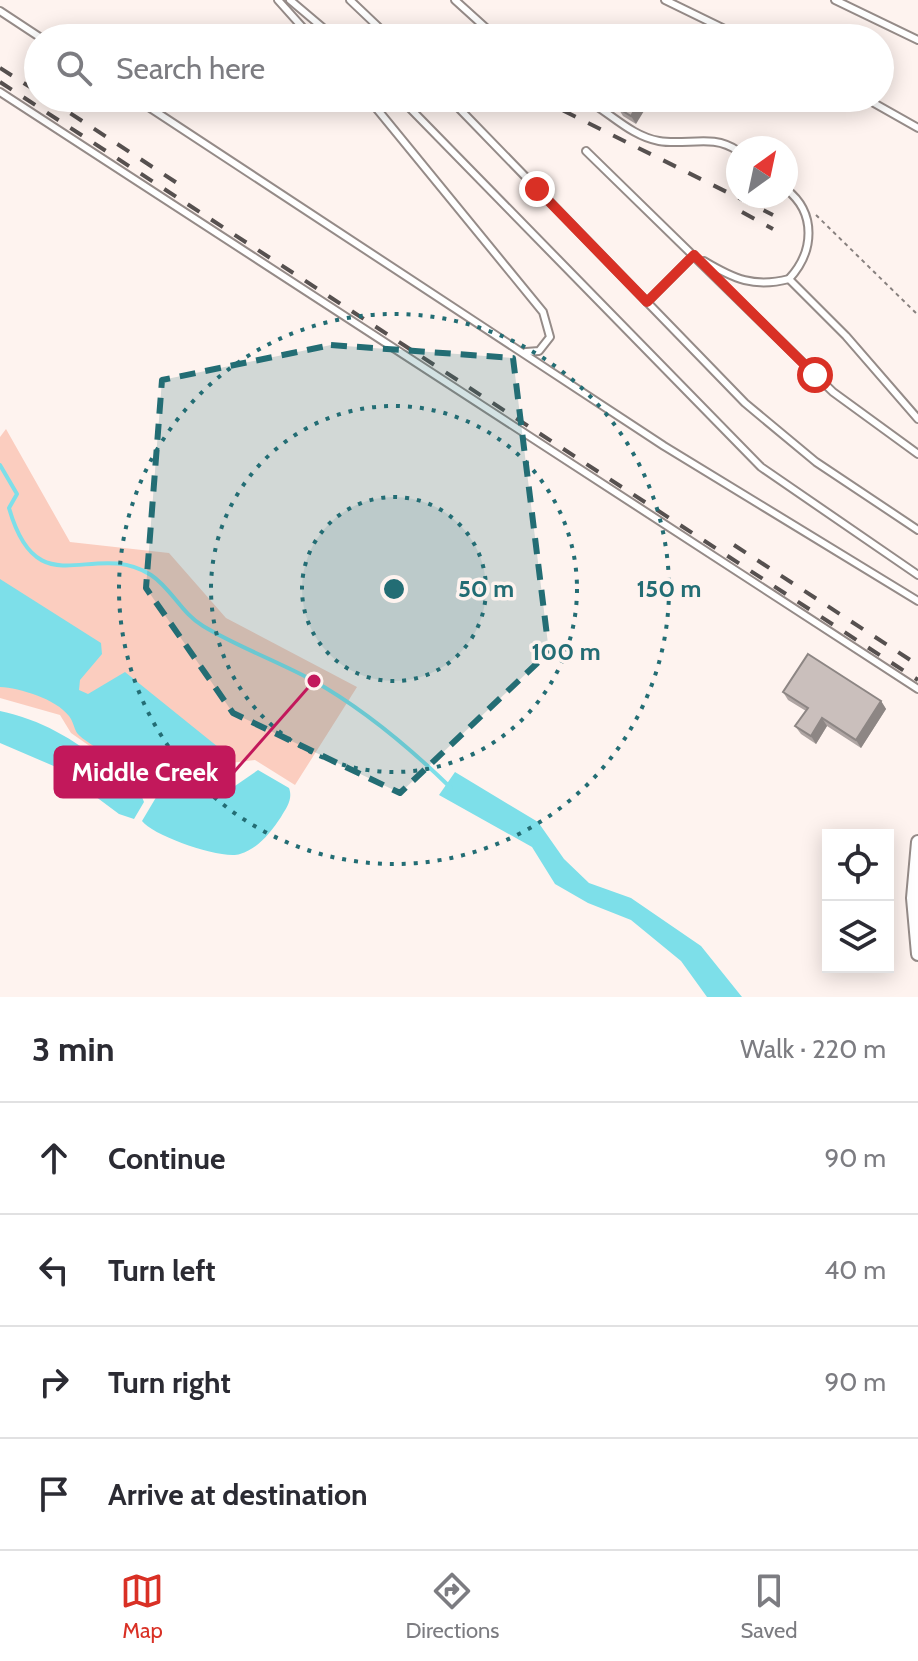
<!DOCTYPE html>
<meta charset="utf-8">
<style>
body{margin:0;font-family:Cabin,sans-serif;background:#f7f7f7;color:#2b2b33}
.controls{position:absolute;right:24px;bottom:24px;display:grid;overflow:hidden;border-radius:0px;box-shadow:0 4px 20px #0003}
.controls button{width:72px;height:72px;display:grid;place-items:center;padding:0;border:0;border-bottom:2px solid #e1e1e2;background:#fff;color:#2b2b33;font:40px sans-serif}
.compass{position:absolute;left:726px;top:136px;width:72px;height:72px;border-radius:50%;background:#fff;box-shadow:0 4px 20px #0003;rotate:33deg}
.stop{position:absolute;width:24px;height:24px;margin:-18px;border:6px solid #d93025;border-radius:50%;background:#fff}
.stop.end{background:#d93025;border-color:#fff;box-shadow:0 2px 8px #0008}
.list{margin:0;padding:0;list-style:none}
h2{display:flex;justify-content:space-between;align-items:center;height:104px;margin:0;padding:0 32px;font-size:34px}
h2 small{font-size:26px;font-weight:400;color:#7c7c81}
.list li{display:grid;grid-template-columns:52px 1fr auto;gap:24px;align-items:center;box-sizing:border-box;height:112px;padding:0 32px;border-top:2px solid #e1e1e2}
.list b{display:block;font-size:30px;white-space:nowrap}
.list em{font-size:26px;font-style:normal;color:#7c7c81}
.icon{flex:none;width:44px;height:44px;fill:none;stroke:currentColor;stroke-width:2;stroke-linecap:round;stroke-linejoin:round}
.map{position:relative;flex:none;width:918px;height:997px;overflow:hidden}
.search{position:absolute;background:#fff;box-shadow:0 4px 20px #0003;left:24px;right:24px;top:24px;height:88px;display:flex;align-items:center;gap:20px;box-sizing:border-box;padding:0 28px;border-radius:44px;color:#7c7c81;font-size:30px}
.sheet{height:552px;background:#fff}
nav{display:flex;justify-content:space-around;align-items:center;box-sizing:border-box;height:112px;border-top:2px solid #e1e1e2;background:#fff;font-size:22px;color:#7c7c81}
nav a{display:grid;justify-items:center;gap:4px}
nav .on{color:#d93025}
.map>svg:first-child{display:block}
</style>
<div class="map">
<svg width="918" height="997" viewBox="0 0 918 997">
<rect width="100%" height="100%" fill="#fef3ef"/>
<!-- green -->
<path fill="#fbcdbf" d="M 6,429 L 70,542 L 169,553 L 226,618 L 357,687 L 295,785 L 255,760 L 165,771 L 144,784 L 71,733 L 60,715 L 0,698 L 0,437 Z"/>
<!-- water -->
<g fill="#7ddfe9">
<path d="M 0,579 L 101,643 L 102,654 L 80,680 L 79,690 L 88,694 L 125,672 L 223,751 L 223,755 L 185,758 L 144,771 C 129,766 87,745 77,733 C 74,728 73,721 69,716 C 56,699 20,688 0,687 Z"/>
<path d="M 0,711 C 58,723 100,758 142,797 L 144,802 L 134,819 L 119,814 L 56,767 L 0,743 Z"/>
<path d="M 258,770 L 289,788 C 293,799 287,807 281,817 C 271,832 258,849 240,854 C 222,860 153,836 142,821 L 161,789 L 174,777 L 219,789 L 232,788 Z"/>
<path d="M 455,772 L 538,822 L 564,859 L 589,883 L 631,898 L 701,946 L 742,997 L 707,997 L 681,961 L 631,920 L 588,903 L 555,884 L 532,847 L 439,795 Z"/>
</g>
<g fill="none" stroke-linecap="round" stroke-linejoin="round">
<!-- stream -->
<path stroke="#7ddfe9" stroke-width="4" d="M 0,465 L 17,494 L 9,508 C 38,609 92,538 151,575 C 171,588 182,614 203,626 C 238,647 277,661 312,680 C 364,709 409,747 451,788"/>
<defs>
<g id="service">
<path d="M 278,0 L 312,38"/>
<path d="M 290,0 L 335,38"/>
<path d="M 350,0 L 390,38"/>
<path d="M 455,0 L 497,38"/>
<path d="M 665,0 L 743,38"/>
<path d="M 835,0 L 918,40"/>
<path d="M 0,11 L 41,38"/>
<path d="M 0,92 L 918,689"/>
<path d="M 135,98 L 664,446 L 918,601"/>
<path d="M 368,98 L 543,312 L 550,337 L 539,351 L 526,352"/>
<path d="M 400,98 L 761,467 L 918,575"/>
<path d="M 449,98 L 745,403 L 816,462 L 918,530"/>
<path d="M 583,98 C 609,111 630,136 659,141 C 687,146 713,133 738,151"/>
<path d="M 865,98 L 918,128"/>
<path d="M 586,151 L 833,392 L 918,454"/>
<path d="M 704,261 C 734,279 754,288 789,279 C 814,252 817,213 786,189"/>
<path d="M 789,279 L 846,336 L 918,419"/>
<path d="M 647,302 L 694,255"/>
</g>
<path id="minor" d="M 918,842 L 913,898 L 918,954"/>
</defs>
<!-- service casing -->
<use href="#service" stroke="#958b88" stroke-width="10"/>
<!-- minor casing -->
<use href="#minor" stroke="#958b88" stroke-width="16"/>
<!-- path -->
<path stroke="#88817f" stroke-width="2" stroke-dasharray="4 4" stroke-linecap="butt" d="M 816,215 L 918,315"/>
<!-- service -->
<use href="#service" stroke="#fff" stroke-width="6"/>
<!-- minor -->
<use href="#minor" stroke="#fff" stroke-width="12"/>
<!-- rail -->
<g stroke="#56504f" stroke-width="4" stroke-dasharray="14 14" stroke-linecap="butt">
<path d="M 0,68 L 38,92"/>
<path d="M 0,82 L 918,680"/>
<path d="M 47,98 L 177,183"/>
<path d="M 538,98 L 773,215"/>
<path d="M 742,212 L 773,229"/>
<path d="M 734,545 L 918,665"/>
</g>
</g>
<!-- wall -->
<g fill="#aea4a2">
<path d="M 625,98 L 636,124 L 623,116 L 618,108 Z"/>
<path d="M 783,692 L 881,701 L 886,709 L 861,748 L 827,726 L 816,744 L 801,734 L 795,726 L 806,711 L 788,700 Z"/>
</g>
<!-- shaded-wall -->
<g fill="#8d8684">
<path d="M 642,98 L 652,98 L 636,124 L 631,116 Z"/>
<path d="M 881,701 L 886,709 L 861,748 L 856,740 Z"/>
<path d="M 822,718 L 827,726 L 816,744 L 811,736 Z"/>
</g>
<!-- building -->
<g fill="#cabfbc" stroke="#8d8684" stroke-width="2">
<path d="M 625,98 L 642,98 L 631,116 L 618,108 Z"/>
<path d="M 808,654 L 881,701 L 856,740 L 822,718 L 811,736 L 795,726 L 808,708 L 783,692 Z"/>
</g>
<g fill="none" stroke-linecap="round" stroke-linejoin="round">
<!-- route -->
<path stroke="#d93025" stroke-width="10" d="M 537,189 L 647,302 L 694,255 L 815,375"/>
</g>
<!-- marked area -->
<path fill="#236d74" fill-opacity="0.2" stroke="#236d74" stroke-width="6" stroke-dasharray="16 10" stroke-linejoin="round" d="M 331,345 L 513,358 L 549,652 L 400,793 L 233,713 L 146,588 L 162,380 Z"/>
<!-- distance rings -->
<circle cx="394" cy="589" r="92" fill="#236d74" fill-opacity=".12"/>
<g fill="none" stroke="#236d74" stroke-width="4" stroke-dasharray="4 8">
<circle cx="394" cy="589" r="92"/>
<circle cx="394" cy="589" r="183"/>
<circle cx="394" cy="589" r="275"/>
</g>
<circle cx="394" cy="589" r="12" fill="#236d74" stroke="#fef3ef" stroke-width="4"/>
<g font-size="24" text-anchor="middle" font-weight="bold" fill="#236d74" stroke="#fef3ef" stroke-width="7" stroke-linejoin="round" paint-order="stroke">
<text x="486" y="597">50 m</text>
<text x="669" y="597">150 m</text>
<text x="566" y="660">100 m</text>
</g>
<!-- callouts -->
<path fill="none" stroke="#c2185b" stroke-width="3" d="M314 681L234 772"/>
<circle fill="#c2185b" stroke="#fef3ef" stroke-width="3" cx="314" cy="681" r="8"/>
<rect fill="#c2185b" stroke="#c2185b" stroke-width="3" x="55" y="747" width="179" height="50" rx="8"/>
<g font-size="26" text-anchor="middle" font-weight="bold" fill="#fff">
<text x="145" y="781">Middle Creek</text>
</g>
</svg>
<div class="controls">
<button><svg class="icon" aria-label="locate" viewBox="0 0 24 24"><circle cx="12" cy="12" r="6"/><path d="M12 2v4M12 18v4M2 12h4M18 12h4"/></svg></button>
<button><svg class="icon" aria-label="layers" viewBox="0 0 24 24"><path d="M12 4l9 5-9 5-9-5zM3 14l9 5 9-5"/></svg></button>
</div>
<svg class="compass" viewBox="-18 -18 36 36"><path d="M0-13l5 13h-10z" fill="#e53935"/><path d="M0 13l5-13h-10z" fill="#7c7c81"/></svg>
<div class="stop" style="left:815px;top:375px"></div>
<div class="stop end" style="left:537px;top:189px"></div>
<div class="search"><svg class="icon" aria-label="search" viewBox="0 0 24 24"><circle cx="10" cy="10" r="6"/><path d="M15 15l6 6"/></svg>Search here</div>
</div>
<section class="sheet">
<h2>3 min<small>Walk · 220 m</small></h2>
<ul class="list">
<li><svg class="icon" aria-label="ahead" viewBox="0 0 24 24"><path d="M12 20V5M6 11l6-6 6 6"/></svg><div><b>Continue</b></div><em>90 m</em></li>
<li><svg class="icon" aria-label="left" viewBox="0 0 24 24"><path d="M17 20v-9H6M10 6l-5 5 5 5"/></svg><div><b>Turn left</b></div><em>40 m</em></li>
<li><svg class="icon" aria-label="right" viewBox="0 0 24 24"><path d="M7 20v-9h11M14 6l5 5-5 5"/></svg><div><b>Turn right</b></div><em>90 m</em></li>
<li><svg class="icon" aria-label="arrive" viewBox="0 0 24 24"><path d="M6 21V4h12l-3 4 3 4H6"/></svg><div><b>Arrive at destination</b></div></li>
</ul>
</section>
<nav>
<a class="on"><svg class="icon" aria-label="map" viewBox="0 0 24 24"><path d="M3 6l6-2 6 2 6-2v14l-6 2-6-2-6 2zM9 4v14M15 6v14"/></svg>Map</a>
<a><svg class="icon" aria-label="directions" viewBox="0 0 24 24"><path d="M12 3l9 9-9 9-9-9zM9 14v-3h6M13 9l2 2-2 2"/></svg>Directions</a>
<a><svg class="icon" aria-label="saved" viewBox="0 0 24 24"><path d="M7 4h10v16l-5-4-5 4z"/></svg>Saved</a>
</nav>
